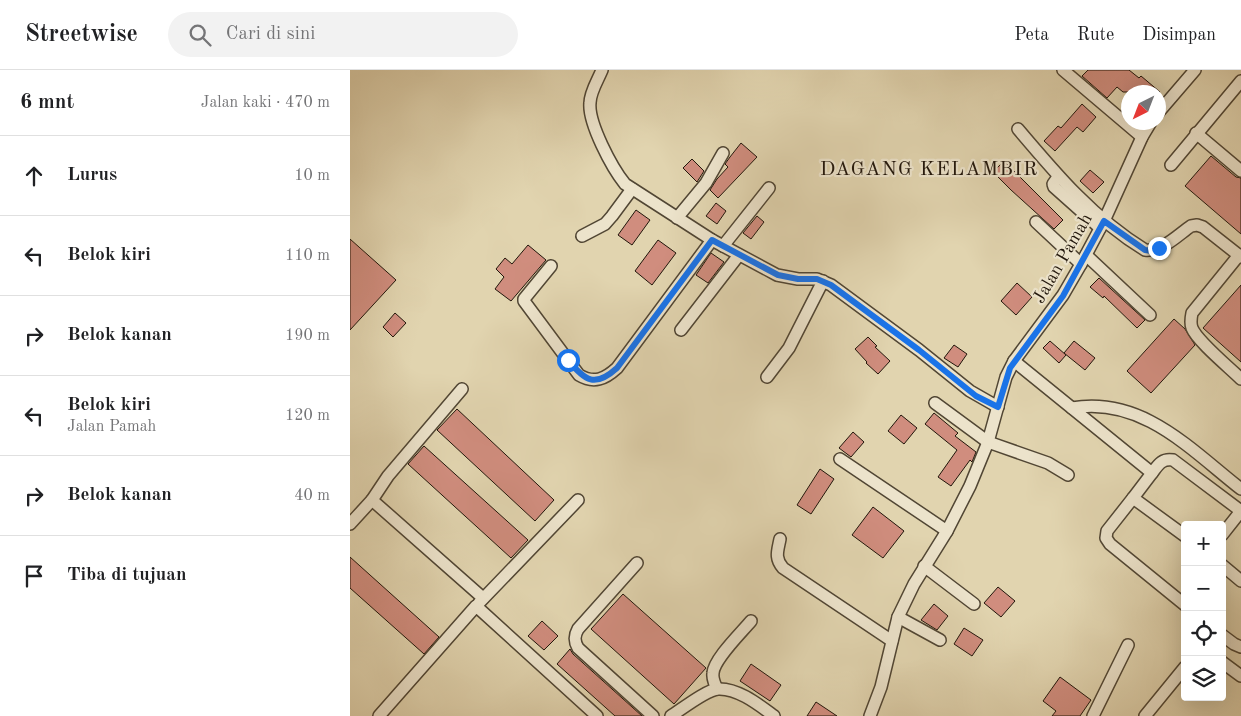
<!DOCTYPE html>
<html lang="id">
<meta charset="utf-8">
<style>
body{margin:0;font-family:"Old Standard TT",serif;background:#f2f2f2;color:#202124}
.controls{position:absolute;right:15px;bottom:15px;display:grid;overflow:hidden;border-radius:5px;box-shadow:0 5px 20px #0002}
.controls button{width:45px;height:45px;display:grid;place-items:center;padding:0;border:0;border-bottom:1px solid #e0e0e0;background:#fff;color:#202124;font:25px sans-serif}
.compass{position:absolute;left:771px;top:15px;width:45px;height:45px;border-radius:50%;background:#fff;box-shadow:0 5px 20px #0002;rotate:222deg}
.stop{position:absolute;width:15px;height:15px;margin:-11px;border:4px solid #1a73e8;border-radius:50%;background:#fff}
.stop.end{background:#1a73e8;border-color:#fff;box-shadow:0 1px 5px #0008}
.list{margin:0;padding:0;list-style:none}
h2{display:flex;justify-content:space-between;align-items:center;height:65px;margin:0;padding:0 20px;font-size:21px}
h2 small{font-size:16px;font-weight:400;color:#757577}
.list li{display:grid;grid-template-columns:32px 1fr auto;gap:15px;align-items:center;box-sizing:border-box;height:80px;padding:0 20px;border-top:1px solid #e0e0e0}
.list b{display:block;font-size:19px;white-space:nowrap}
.list p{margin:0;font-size:16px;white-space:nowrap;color:#757577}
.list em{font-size:16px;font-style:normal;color:#757577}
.icon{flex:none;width:28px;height:28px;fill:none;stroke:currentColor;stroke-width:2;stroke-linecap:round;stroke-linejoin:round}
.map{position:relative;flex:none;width:891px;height:646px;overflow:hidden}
header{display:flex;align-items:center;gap:30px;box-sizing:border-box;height:70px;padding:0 25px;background:#fff;border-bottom:1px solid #e0e0e0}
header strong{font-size:24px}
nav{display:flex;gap:28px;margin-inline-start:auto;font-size:18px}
.search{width:350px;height:45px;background:#f2f2f2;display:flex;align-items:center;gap:12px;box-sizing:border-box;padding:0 18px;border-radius:28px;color:#757577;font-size:19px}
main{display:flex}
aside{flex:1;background:#fff}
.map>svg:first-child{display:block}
</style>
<header>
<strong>Streetwise</strong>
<div class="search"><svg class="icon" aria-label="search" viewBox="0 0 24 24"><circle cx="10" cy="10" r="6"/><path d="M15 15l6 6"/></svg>Cari di sini</div>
<nav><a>Peta</a><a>Rute</a><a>Disimpan</a></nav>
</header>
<main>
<aside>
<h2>6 mnt<small>Jalan kaki · 470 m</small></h2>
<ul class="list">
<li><svg class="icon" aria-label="ahead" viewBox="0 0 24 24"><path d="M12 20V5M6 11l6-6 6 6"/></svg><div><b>Lurus</b></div><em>10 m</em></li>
<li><svg class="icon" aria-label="left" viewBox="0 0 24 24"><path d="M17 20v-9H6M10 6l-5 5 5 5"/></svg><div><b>Belok kiri</b></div><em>110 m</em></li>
<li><svg class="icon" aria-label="right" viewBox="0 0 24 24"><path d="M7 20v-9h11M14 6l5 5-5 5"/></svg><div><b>Belok kanan</b></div><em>190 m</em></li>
<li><svg class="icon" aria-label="left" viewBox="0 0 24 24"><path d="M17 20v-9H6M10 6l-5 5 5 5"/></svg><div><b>Belok kiri</b><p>Jalan Pamah</p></div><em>120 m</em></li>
<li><svg class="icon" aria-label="right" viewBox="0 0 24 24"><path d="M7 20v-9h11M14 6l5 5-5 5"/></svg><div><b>Belok kanan</b></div><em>40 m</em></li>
<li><svg class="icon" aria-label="arrive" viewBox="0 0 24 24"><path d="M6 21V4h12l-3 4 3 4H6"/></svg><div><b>Tiba di tujuan</b></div></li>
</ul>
</aside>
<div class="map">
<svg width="891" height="646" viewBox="0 0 891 646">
<rect width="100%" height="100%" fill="#e1d4af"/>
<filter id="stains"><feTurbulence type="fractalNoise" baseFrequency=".004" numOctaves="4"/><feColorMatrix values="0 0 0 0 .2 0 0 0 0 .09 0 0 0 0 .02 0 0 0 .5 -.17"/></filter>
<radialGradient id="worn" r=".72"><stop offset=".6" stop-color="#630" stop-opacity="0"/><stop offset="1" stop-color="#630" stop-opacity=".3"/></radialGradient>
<!-- building -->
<g fill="#d08d7e" stroke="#21160b">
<path d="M 738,0 L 779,0 L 789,8 L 791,6 L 810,22 L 773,22 L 767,17 L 757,28 L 732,6 Z"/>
<path d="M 732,34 L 746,47 L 733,62 L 727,57 L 705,81 L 694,71 L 708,56 L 711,58 Z"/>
<path d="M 391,73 L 407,87 L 368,128 L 360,120 L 367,109 L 378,97 L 375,94 L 380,87 Z"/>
<path d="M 861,86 L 886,107 L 891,108 L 891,164 L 835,116 Z"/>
<path d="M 342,89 L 354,101 L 347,112 L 333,98 Z"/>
<path d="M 654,91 L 713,150 L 704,159 L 661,120 L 643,102 Z"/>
<path d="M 740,100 L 754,112 L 743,123 L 730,111 Z"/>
<path d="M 366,133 L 376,141 L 367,154 L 356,146 Z"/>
<path d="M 286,140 L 300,150 L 282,175 L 268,165 Z"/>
<path d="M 407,146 L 414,152 L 401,169 L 393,163 Z"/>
<path d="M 0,169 L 46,210 L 0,260 Z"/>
<path d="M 308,170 L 326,183 L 302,215 L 285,201 Z"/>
<path d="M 178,175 L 196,190 L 161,231 L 145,219 L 154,207 L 146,199 L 155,188 L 162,194 Z"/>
<path d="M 361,183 L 374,192 L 358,213 L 346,205 Z"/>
<path d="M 749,208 L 795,250 L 787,258 L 754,226 L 753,228 L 740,217 Z"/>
<path d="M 667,213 L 682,227 L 666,245 L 651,231 Z"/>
<path d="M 891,215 L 891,292 L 853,258 Z"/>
<path d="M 45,243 L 56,253 L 43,267 L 33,257 Z"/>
<path d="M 824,249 L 835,259 L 845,275 L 801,323 L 777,301 Z"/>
<path d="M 518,267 L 527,276 L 525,277 L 540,291 L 528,304 L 516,293 L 517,292 L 505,279 Z"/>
<path d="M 700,271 L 716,285 L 709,293 L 693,278 Z"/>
<path d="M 724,271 L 745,288 L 735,300 L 714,283 Z"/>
<path d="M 604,275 L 617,284 L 608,297 L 594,288 Z"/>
<path d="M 107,339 L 204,430 L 185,451 L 87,360 Z"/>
<path d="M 584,343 L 608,363 L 605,366 L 626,382 L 622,392 L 620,390 L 601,416 L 588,407 L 607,380 L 575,354 Z"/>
<path d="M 551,345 L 567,358 L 554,374 L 538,361 Z"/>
<path d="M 503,362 L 514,372 L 501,387 L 489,378 Z"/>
<path d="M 74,376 L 178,470 L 161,488 L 58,394 Z"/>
<path d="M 470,399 L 484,409 L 461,444 L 447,435 Z"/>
<path d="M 523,437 L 554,461 L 533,488 L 502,465 Z"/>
<path d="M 0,487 L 89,567 L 74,584 L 0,518 Z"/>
<path d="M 648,517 L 665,531 L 651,547 L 634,533 Z"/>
<path d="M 273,524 L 356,598 L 324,634 L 241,559 Z"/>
<path d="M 584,534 L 598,546 L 587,560 L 571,550 Z"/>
<path d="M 192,551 L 208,566 L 194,580 L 178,566 Z"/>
<path d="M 614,558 L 633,570 L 622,586 L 604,574 Z"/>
<path d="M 220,579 L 223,584 L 292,646 L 265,646 L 207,594 Z"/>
<path d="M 401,594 L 431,615 L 420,631 L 390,611 Z"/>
<path d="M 710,607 L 741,630 L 730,646 L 702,646 L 706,641 L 693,631 Z"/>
<path d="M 466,632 L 487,646 L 457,646 Z"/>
</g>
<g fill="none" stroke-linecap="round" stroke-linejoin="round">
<defs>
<g id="minor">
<path d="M 252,0 C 248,10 240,22 240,33 C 238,53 262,98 275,114 L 362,170 L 427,205 L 448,209 L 467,209 L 481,215 L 569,280 L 620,321 L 648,337"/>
<path d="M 713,0 L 792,67"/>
<path d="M 808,43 L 845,0"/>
<path d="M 668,59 C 706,104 744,149 795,180 C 812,182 828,165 841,156 L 847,155 L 853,157 L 891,187"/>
<path d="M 846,63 L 891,101"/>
<path d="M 821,95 L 891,11"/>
<path d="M 708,107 L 703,114 L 704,117 L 750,158"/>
<path d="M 327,148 L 356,113 L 373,83"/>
<path d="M 686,152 L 731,194"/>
<path d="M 232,166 L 255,154 L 262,146 L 282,119"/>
<path d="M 373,176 L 419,118"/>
<path d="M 736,185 L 800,245"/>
<path d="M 889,185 L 842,243 C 841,248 840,253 842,258 C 847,271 880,298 891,309"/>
<path d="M 201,196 L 174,229 L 174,231 L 229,305 C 244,314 255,309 267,298 L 362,170"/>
<path d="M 331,260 L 389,185"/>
<path d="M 664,291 L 802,403 L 783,428 L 835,466"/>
<path d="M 417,307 L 439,278 L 473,211"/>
<path d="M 112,319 L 38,406 L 22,430 L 133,528"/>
<path d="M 585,333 L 638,372 L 698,393 L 718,405"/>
<path d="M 722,338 C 792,326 840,379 891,419"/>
<path d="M 490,389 L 597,461"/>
<path d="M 802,403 C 808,395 812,388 823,390 L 891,441"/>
<path d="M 783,428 L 757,461 L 756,468 L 760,474 L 835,535"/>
<path d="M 0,454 L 22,430"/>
<path d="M 872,465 L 891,441"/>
<path d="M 430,469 C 428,480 424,488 433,498 L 542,571"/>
<path d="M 287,493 L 228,559 C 224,566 224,571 228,578 L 303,646"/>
<path d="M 872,495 L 891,511"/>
<path d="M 574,496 L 624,534"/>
<path d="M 129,533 L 228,430"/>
<path d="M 548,547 L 590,570"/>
<path d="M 872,565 L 884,574 L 891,577"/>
<path d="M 872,592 L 891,606"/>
<path d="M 367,619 C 365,614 362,609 363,603 C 364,589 391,563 401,551"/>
<path d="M 29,646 L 126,536 L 247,646"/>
<path d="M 321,646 C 332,639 356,620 368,619 C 388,618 409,635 424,646"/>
<path d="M 520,646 L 531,617 L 548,547 L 564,514 L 597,461 L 620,416 L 638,372 L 656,307 L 664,291 L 713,225 L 731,194 L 754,151 L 792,67 L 801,52"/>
<path d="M 743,646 L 778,575"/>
<path d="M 795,646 L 835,597"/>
</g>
</defs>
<!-- minor casing -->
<use href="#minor" stroke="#514634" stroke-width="14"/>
<!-- minor -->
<use href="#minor" stroke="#ece3cb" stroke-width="11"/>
</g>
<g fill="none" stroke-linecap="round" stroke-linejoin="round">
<!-- route -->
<path stroke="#1a73e8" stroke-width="6" d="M 218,290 C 235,311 245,318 267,298 L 362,170 L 428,205 L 448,209 L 467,209 L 481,215 L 569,280 L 626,326 L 648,337 L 660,298 L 713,226 L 754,151 L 795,180 L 802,181 L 809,178"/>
</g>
<g text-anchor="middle" stroke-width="4.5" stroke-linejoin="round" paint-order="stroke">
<!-- street labels -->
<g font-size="18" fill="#21160b" stroke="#ece3cb">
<text transform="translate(712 188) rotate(-60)" y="6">Jalan Pamah</text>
</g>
<!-- quarter labels -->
<g font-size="20" letter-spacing="1" fill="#21160b" stroke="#ece3cb">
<text x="579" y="105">DAGANG KELAMBIR</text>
</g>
</g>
<rect width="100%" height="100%" filter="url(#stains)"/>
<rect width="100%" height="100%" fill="url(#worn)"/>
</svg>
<div class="controls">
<button>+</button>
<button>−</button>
<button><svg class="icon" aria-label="locate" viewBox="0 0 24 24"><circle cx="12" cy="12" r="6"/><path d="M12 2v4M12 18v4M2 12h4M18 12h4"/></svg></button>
<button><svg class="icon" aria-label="layers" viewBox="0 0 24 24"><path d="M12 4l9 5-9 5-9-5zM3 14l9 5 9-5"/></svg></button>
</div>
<svg class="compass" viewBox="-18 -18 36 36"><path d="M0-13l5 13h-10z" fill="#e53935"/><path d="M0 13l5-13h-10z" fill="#757577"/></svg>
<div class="stop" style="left:218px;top:290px"></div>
<div class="stop end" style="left:809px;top:178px"></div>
</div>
</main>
